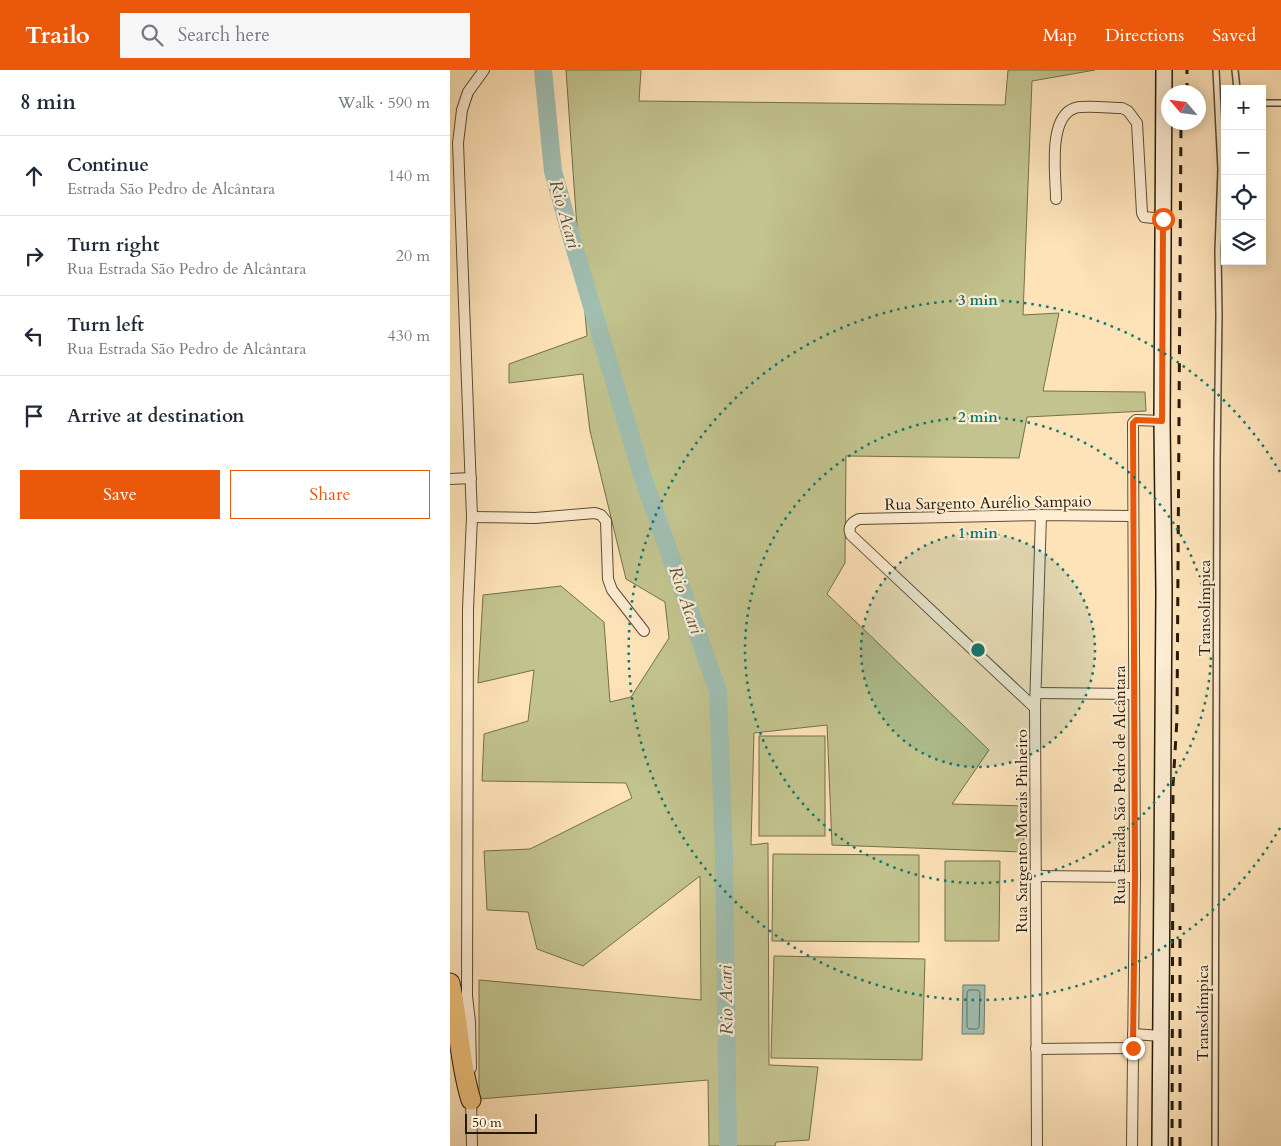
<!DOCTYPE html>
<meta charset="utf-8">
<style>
body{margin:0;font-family:Cardo,serif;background:#f6f6f7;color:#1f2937}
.controls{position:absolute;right:15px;top:15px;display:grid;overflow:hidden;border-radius:0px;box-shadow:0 2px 12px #0003}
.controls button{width:45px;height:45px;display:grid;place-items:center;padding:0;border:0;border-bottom:1px solid #e0e1e3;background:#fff;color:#1f2937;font:25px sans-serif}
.compass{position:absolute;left:711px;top:15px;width:45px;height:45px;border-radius:50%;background:#fff;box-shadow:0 2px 12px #0003;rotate:298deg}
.scale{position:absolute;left:15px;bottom:12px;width:72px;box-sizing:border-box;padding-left:5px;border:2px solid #251a0b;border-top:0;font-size:14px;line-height:18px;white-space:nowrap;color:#251a0b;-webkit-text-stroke:4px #feedd2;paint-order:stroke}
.stop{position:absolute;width:15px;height:15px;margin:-11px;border:4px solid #ea580c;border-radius:50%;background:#fff}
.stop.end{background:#ea580c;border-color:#fff;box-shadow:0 1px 5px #0008}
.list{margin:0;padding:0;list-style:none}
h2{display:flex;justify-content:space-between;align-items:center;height:65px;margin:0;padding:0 20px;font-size:21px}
h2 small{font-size:16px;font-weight:400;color:#747a83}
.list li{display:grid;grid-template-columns:32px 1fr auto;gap:15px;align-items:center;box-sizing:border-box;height:80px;padding:0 20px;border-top:1px solid #e0e1e3}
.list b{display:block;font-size:19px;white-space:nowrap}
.list p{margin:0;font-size:16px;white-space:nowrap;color:#747a83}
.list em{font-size:16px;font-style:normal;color:#747a83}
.actions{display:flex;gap:10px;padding:15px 20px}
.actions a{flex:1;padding:11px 0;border:1px solid #ea580c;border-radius:0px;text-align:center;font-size:18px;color:#ea580c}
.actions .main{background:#ea580c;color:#fff}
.icon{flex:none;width:28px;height:28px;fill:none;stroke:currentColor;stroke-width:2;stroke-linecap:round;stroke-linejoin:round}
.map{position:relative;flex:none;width:831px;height:1076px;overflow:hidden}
header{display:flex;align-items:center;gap:30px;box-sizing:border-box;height:70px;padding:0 25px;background:#ea580c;color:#fff}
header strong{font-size:24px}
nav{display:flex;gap:28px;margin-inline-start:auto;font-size:18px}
.search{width:350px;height:45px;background:#f6f6f7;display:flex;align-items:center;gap:12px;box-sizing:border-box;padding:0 18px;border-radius:0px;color:#747a83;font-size:19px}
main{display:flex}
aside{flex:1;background:#fff}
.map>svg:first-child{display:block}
</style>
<header>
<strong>Trailo</strong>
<div class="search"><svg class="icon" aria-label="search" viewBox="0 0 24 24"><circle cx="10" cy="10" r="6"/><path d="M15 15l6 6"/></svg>Search here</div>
<nav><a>Map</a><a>Directions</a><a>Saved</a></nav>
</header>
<main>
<aside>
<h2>8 min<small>Walk · 590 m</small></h2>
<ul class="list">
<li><svg class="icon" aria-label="ahead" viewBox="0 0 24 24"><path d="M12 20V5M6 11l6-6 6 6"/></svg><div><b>Continue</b><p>Estrada São Pedro de Alcântara</p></div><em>140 m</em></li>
<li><svg class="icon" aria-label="right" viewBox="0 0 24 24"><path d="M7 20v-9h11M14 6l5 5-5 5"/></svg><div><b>Turn right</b><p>Rua Estrada São Pedro de Alcântara</p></div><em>20 m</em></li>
<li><svg class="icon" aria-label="left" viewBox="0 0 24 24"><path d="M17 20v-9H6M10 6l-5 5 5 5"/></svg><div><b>Turn left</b><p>Rua Estrada São Pedro de Alcântara</p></div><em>430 m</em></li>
<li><svg class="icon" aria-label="arrive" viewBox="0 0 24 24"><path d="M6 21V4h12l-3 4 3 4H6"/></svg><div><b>Arrive at destination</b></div></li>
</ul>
<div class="actions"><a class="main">Save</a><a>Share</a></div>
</aside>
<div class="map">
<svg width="831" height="1076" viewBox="0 0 831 1076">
<rect width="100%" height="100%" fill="#fee3b9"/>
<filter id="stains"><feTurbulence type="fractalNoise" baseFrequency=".004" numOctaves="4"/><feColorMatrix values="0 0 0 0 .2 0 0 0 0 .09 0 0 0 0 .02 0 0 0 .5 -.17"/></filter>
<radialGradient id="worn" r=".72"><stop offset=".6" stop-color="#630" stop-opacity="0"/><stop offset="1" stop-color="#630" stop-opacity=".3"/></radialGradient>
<!-- green -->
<g fill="#c2c38e" stroke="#746e4c">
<path d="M 116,0 L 191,0 L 189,31 L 555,35 L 558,0 L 645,0 L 582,11 L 573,245 L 609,243 L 593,321 L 695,322 L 696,341 L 577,347 L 569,388 L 396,386 L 395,493 L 377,524 L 539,680 L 502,734 L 576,736 L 573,782 L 382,775 L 377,655 L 304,663 L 301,775 L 318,773 L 319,995 L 368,997 L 359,1070 L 326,1072 L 325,1076 L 259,1076 L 258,1010 L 29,1029 L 29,910 L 251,930 L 250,806 L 133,896 L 87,879 L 78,842 L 37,840 L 34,781 L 80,779 L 182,728 L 176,713 L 32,711 L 34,664 L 78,651 L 84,600 L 28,613 L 33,525 L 111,516 L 154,552 L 160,632 L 181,627 L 219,568 L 215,532 L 176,509 L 140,361 L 133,304 L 59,313 L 59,294 L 137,266 L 126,144 Z"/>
<rect x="309" y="666" width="66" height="100"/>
<path d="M 323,784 L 469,785 L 469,872 L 322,871 Z"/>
<path d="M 495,791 L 550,791 L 549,871 L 495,871 Z"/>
<path d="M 324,886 L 475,889 L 472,990 L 321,988 Z"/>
</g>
<!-- water -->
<path fill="#a0beb1" stroke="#6f7c6f" d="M 513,915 L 535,915 L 534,964 L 512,964 Z"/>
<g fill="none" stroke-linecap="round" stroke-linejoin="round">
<!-- shore -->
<path stroke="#626c5e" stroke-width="1" d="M 519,920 L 528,920 L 530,922 L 529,957 L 527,959 L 519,959 L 517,957 L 517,923 Z"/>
<!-- river -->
<path stroke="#a0beb1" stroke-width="18" d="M 93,0 L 103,101 L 121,166 L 192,405 L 268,621 L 274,785 L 278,1076"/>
<defs>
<g id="lane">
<path d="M 785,0 L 787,19"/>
<path d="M 812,33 L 831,33"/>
<path d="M 765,1076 L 767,392 L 769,245 L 768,181 L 771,99 L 766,0"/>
</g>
<g id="street">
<path d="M 606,129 C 606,106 597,47 625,38 C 634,35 661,38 672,38 L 678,41 L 687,53 L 692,143 L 694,147 L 713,149"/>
<path d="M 0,409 L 21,408"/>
<path d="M 22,447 L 85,448 L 145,443 L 151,445 L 156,451 L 158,509 L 162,520 L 194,561"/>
<path d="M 586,623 L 684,624"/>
<path d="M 585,638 L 401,465 C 397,457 402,452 409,449 L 591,445 L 683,446"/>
<path d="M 586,806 L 685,807"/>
<path d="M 683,964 L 712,966"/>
<path d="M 586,979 L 683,978"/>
<path d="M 21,998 L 20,952 L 17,926 L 18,539 L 22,447 L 8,73 L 12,40 L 18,22 L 34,0"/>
<path d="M 21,1027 L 22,1076"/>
<path d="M 587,1076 L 585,638 L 591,445"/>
<path d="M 682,1076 L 685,807 L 683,353 L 686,350 L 712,351"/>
</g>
<path id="secondary" d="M 710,1076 L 714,523 L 712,351 L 714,0"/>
<path id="highway" d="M 0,913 C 9,952 9,992 21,1030"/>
</defs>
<!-- lane casing -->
<use href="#lane" stroke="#5b4c36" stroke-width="8"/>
<!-- street casing -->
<use href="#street" stroke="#5b4c36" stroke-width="12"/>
<!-- secondary casing -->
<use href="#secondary" stroke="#251a0b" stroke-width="18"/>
<!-- highway casing -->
<use href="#highway" stroke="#251a0b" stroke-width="21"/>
<!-- lane -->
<use href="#lane" stroke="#feedd2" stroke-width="5"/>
<!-- street -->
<use href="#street" stroke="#feedd2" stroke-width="10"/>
<!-- secondary -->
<use href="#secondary" stroke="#feedd2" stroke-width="15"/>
<!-- highway -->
<use href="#highway" stroke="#efc27c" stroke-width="19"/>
<!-- rail -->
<g stroke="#251a0b" stroke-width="3" stroke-dasharray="9 9" stroke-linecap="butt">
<path d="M 737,22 L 737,0"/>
<path d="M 722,1076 L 723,716 L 727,649 L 731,52"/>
<path d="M 730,1076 L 730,856"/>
</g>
</g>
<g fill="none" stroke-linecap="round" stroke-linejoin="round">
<!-- route -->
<path stroke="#ea580c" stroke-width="6" d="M 683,978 L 685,807 L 683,353 L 686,350 L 712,351 L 713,149"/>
</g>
<!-- distance rings -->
<circle cx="528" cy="580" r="117" fill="#0f766e" fill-opacity=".12"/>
<g fill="none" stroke="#0f766e" stroke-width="2.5" stroke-dasharray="2.5 5">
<circle cx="528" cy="580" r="117"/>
<circle cx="528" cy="580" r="233"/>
<path d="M830 758A350 350 0 1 1 830 402"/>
</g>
<g text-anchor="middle" stroke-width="4.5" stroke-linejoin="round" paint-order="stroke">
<!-- street labels -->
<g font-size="16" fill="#251a0b" stroke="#feedd2">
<text transform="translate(538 432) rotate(-1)" y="6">Rua Sargento Aurélio Sampaio</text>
<text transform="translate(754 538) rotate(-90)" y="6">Transolímpica</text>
<text transform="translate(669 715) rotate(-90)" y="6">Rua Estrada São Pedro de Alcântara</text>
<text transform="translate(571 761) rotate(-90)" y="6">Rua Sargento Morais Pinheiro</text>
<text transform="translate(752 943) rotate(-90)" y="6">Transolímpica</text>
</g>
<!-- water labels -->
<g font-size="18" font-style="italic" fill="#505345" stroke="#feedd2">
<text transform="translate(115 144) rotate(74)" y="6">Rio Acari</text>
<text transform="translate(236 530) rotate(71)" y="6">Rio Acari</text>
<text transform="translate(276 930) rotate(-91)" y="6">Rio Acari</text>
</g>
</g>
<circle cx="528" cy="580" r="8" fill="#0f766e" stroke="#feedd2" stroke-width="2.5"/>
<g font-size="15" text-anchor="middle" font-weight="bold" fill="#0f766e" stroke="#feedd2" stroke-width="4.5" stroke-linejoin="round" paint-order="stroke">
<text x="528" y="235">3 min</text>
<text x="528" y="352">2 min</text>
<text x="528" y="468">1 min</text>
</g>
<rect width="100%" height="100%" filter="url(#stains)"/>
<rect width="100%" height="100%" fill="url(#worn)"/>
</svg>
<div class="controls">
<button>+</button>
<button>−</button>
<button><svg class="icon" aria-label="locate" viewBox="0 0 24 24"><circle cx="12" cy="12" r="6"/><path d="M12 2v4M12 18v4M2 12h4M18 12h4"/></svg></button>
<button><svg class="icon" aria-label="layers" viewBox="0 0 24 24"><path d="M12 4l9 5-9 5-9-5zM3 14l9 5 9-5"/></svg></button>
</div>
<svg class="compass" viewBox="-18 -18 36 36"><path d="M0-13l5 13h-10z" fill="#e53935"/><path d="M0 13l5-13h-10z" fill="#747a83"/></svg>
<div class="scale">50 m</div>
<div class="stop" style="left:713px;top:149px"></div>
<div class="stop end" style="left:683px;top:978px"></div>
</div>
</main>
